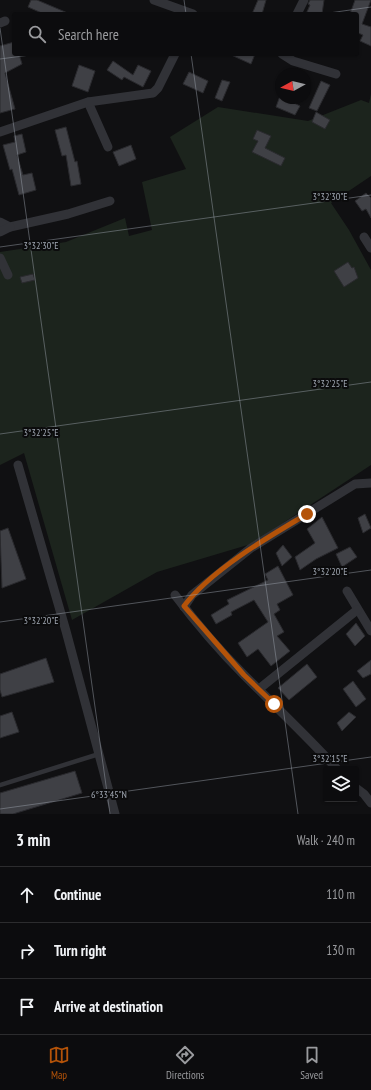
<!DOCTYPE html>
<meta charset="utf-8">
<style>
body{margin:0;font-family:"PT Sans Narrow",sans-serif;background:#151517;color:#f1f3f6}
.controls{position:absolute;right:12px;bottom:12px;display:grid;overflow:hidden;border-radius:4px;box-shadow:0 1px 3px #0004}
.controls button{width:36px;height:36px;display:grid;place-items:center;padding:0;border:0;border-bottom:1px solid #2c2c2e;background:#0c0c0e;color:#f1f3f6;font:20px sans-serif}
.compass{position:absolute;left:275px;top:68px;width:36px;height:36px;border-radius:50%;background:#0c0c0e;box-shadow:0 1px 3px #0004;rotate:262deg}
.stop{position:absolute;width:12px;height:12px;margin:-9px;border:3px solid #b45309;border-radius:50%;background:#fff}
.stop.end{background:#b45309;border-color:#fff;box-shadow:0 1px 4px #0008}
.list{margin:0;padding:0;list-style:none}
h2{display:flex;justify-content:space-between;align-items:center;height:52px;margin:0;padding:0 16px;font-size:17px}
h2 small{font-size:13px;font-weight:400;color:#9a9b9e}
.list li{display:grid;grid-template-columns:26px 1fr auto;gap:12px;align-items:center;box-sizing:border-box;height:56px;padding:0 16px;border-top:1px solid #2c2c2e}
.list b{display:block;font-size:15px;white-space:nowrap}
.list em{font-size:13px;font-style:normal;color:#9a9b9e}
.icon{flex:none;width:22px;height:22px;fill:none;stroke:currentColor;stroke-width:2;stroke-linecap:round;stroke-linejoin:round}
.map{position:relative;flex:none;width:371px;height:814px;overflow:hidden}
.search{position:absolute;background:#0c0c0e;box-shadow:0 1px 3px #0004;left:12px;right:12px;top:12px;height:44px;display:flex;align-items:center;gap:10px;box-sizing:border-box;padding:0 14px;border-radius:4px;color:#9a9b9e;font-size:15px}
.sheet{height:220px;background:#0c0c0e}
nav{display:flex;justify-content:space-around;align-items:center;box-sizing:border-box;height:56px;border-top:1px solid #2c2c2e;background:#0c0c0e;font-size:11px;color:#9a9b9e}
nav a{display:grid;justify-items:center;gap:2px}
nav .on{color:#b45309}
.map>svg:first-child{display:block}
</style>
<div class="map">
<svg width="371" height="814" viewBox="0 0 371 814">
<rect width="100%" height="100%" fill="#101012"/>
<!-- green -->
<path fill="#1c241d" d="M 371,94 L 371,176 L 331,203 L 349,230 L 371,270 L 371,465 L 251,544 L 157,572 L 72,620 L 24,453 L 0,465 L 0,252 L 66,242 L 125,218 L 129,236 L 152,230 L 142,182 L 186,169 L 170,137 L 218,107 L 308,121 L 361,100 L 369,103 Z"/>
<!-- building -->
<g fill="#3f4045" stroke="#2a2a2e">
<path d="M 31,0 L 37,0 L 70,14 L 44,14 L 28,7 Z"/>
<path d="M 258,0 L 266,0 L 262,14 L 252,14 Z"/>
<path d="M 310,0 L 324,0 L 322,14 L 306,14 L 310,5 L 308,4 Z"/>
<path d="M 355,0 L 371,0 L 362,24 L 371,27 L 371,46 L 360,41 L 363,35 L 358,33 L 357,34 L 357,14 L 350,14 Z"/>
<path d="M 14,42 L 14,54 L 19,54 L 22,64 L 5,73 L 15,109 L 0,113 L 0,46 Z"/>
<path d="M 229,54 L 255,54 L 251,64 Z"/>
<path d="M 113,61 L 133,75 L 138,65 L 151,71 L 143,87 L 124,77 L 122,80 L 107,70 Z"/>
<path d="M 79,65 L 95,71 L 88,92 L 72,86 Z"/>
<path d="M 189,72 L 208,81 L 203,93 L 183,84 Z"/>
<path d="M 222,80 L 230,82 L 222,101 L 215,98 Z"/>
<path d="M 321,81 L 330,85 L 317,111 L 309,108 Z"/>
<path d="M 280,96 L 300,106 L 295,115 L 276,107 Z"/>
<path d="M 316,112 L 330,120 L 325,129 L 312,122 Z"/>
<path d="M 66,127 L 75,162 L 77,161 L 81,184 L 71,186 L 66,155 L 62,156 L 55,130 Z"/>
<path d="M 257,130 L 271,136 L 265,148 L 285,158 L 281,166 L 252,152 L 258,141 L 253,139 Z"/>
<path d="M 22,134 L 26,152 L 17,155 L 23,175 L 32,173 L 36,190 L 19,195 L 12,169 L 10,170 L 3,145 L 15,142 L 14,136 Z"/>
<path d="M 131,145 L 136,159 L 119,166 L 113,152 Z"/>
<path d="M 366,193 L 371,198 L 371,218 L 366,209 L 362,211 L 355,201 Z"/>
<path d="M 348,262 L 352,268 L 354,267 L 358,278 L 344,287 L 334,271 Z"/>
<path d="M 33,274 L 35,280 L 22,283 L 20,277 Z"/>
<path d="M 365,514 L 371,528 L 363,533 L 358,518 Z"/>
<path d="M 322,517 L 338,548 L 316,559 L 300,570 L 295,557 L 315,543 L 307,529 Z"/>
<path d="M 8,528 L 26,579 L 2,588 L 0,531 Z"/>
<path d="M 283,545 L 292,557 L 282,566 L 276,553 Z"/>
<path d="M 350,547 L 357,557 L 342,567 L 336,554 Z"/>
<path d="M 278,566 L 293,595 L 277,604 L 280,610 L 274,614 L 284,632 L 277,636 L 290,651 L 271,666 L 258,649 L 247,657 L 238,643 L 268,622 L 254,600 L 231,612 L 232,615 L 216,624 L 211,615 L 229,604 L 227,600 L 268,580 L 265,574 Z"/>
<path d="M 356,623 L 365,636 L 355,646 L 346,634 Z"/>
<path d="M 46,658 L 54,682 L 2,697 L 0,690 L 0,674 Z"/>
<path d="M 371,660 L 371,674 L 363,678 L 357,671 Z"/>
<path d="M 307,664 L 317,677 L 289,700 L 278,688 Z"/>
<path d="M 353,681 L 366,699 L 356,707 L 343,689 Z"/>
<path d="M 12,712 L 19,732 L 0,738 L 0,716 Z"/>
<path d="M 349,712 L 356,717 L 342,731 L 337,723 Z"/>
<path d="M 75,771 L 82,793 L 13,814 L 0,814 L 0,793 Z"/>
</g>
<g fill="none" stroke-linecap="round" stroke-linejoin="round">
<!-- service -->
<path stroke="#313237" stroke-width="4.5" d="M 0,785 L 99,754"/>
<!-- minor -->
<g stroke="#313237" stroke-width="9">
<path d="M 154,0 L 193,14"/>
<path d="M 297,14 L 304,0"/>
<path d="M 0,23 L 5,21"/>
<path d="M 282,54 L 293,61 L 336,74"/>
<path d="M 88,102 L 108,147"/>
<path d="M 0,132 L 88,102 L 153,93 L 158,88 L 175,54"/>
<path d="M 0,222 L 10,227 L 68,214 L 110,201"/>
<path d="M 0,232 L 10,227"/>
<path d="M 364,237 L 371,248"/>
<path d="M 0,258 L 8,275"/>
<path d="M 18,465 L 66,631 L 115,814"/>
<path d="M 347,591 L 371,631"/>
<path d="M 175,595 C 196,623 220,651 245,676 C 276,707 308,737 337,769"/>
<path d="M 184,607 L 192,595 L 251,548 L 355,484 L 371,483"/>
<path d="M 259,689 L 357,610"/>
<path d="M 356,788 L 364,794 L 371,803"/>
</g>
</g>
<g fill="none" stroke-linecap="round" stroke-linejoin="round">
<!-- route -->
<path stroke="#b45309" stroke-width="5" d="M 274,704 L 244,675 L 184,606 C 211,570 268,537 307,514"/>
</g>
<!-- ticks -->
<path fill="none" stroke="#a1a8b3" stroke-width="1" stroke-opacity="0.45" d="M 184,0 L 186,14M 322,14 L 371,7M 0,28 L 110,814M 191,54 L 298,814M 0,59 L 38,54M 0,247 L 371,195M 0,434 L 371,382M 0,622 L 371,570M 0,809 L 371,757"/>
<g font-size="10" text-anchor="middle" fill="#a1a8b3" stroke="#0b0b0c" stroke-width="4" stroke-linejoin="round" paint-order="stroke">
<text x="330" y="200">3°32'30"E</text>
<text x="41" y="249">3°32'30"E</text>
<text x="330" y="387">3°32'25"E</text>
<text x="41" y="436">3°32'25"E</text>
<text x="330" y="575">3°32'20"E</text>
<text x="41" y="624">3°32'20"E</text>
<text x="330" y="762">3°32'15"E</text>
<text x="109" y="798">6°33'45"N</text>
</g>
</svg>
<div class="controls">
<button><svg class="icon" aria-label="layers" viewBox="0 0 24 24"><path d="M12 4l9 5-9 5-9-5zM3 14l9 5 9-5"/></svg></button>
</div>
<svg class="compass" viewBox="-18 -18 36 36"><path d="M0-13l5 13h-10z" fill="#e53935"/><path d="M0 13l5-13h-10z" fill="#9a9b9e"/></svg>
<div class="stop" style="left:274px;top:704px"></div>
<div class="stop end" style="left:307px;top:514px"></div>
<div class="search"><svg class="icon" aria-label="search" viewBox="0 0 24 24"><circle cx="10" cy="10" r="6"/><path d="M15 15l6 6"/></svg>Search here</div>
</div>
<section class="sheet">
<h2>3 min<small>Walk · 240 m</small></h2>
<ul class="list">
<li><svg class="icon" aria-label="ahead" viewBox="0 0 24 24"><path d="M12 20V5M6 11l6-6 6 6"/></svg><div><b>Continue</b></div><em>110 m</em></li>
<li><svg class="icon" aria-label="right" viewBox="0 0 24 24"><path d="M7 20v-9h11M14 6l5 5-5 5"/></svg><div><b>Turn right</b></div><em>130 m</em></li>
<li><svg class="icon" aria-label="arrive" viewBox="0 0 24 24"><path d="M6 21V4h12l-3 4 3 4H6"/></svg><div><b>Arrive at destination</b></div></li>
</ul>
</section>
<nav>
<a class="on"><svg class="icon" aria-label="map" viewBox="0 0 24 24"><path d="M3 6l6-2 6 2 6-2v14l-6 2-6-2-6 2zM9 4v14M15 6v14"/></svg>Map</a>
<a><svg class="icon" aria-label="directions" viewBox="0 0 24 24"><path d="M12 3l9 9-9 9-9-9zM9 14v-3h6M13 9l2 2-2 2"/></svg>Directions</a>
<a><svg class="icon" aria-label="saved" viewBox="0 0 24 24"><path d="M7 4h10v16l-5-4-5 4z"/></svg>Saved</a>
</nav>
